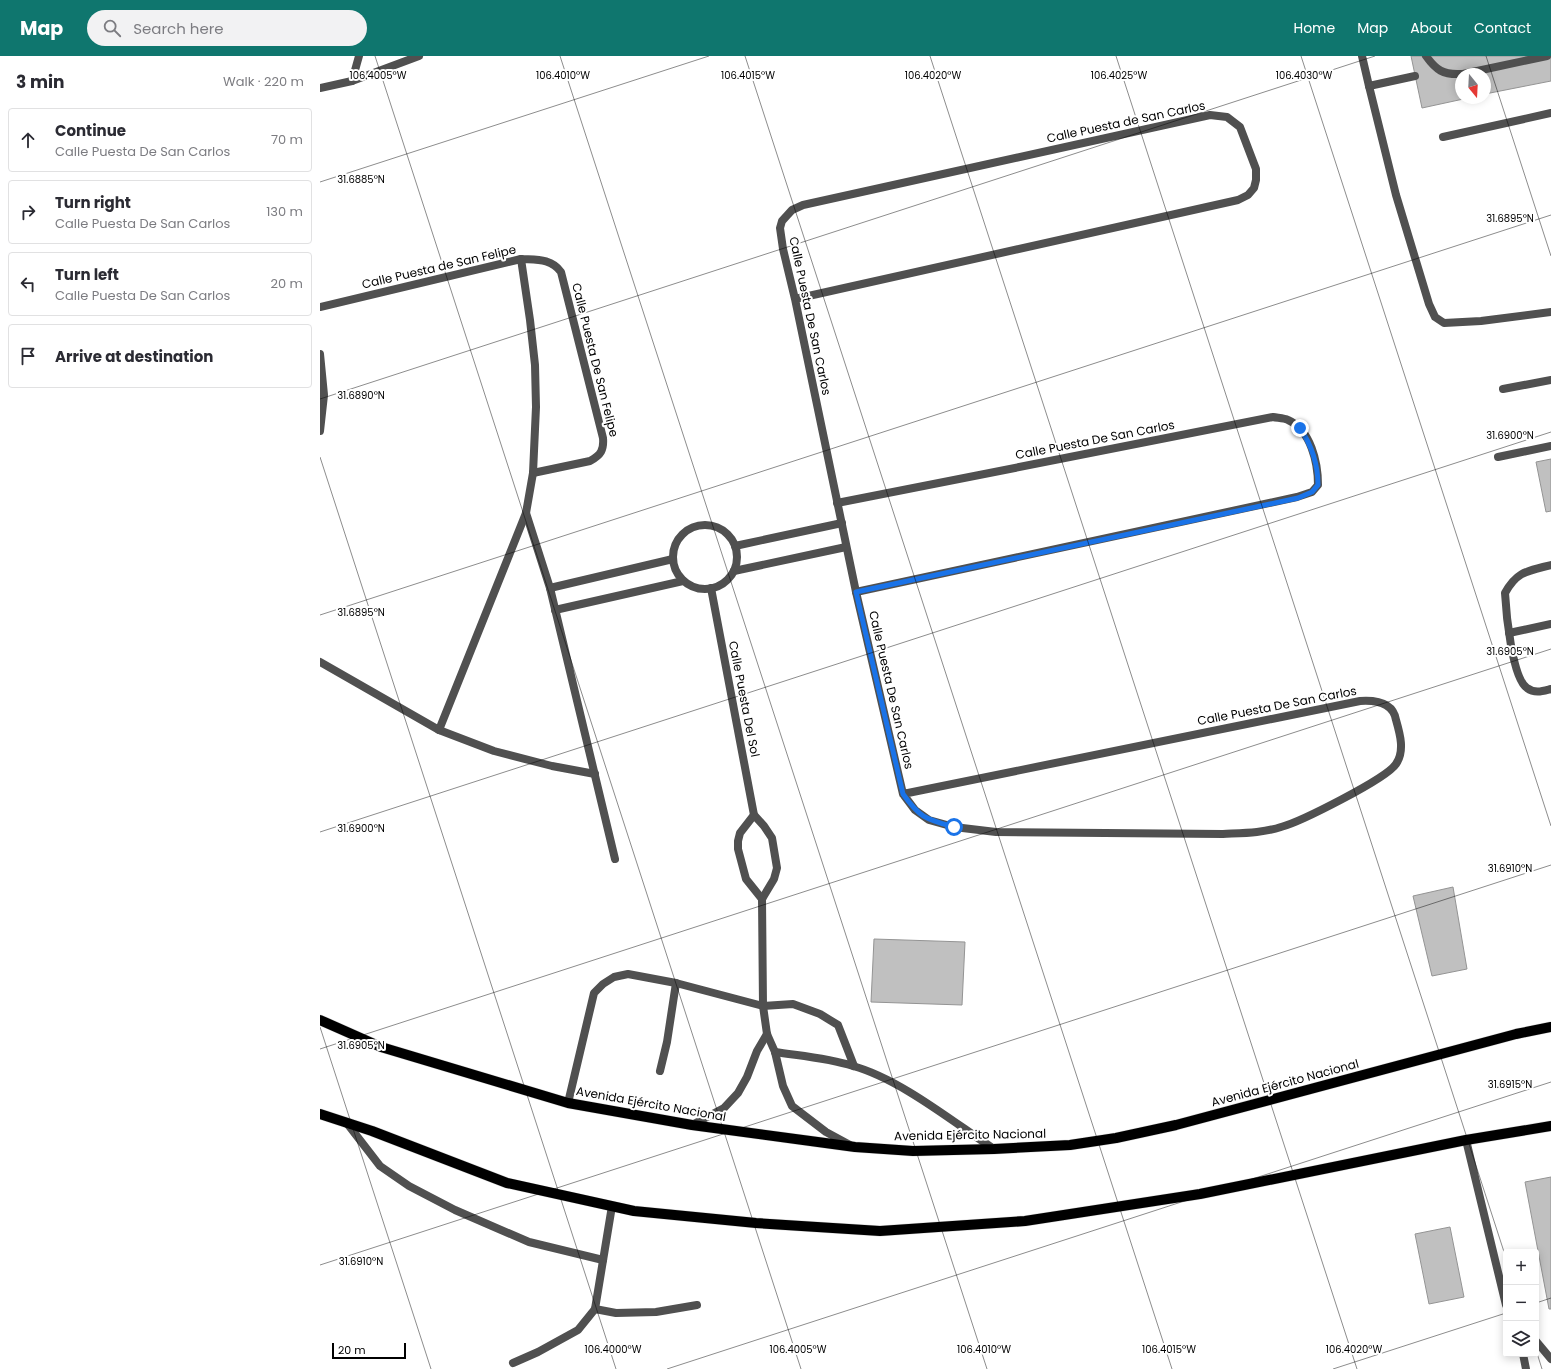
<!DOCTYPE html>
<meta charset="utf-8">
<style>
body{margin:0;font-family:Poppins,sans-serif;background:#f2f2f3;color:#2b2b33}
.controls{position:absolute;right:12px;bottom:12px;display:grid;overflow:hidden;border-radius:4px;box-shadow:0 2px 10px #0003}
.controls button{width:36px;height:36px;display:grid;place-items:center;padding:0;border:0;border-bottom:1px solid #e1e1e2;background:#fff;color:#2b2b33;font:20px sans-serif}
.compass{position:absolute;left:1135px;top:12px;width:36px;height:36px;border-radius:50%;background:#fff;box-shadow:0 2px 10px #0003;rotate:162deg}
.scale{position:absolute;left:12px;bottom:10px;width:74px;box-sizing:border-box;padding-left:4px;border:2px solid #000;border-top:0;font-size:11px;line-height:14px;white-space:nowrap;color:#000;-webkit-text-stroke:3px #fff;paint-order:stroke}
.stop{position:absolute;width:12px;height:12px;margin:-9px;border:3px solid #1a73e8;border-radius:50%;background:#fff}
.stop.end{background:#1a73e8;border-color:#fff;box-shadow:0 1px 4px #0008}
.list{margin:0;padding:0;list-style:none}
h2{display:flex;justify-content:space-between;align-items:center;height:52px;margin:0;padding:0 16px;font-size:17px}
h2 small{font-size:13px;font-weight:400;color:#7c7c81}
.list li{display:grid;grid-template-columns:26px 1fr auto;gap:12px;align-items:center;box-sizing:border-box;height:64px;margin:0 8px 8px;padding:0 8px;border:1px solid #e1e1e2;border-radius:4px}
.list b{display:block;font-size:15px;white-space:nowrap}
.list p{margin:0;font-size:13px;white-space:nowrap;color:#7c7c81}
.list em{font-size:13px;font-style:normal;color:#7c7c81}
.icon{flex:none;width:22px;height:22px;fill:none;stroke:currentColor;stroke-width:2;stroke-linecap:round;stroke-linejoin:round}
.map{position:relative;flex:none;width:1231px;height:1313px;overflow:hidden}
header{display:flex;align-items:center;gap:24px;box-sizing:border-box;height:56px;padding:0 20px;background:#0f766e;color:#fff}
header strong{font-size:19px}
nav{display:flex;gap:22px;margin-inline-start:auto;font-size:14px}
.search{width:280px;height:36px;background:#f2f2f3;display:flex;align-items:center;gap:10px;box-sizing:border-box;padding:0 14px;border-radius:22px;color:#7c7c81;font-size:15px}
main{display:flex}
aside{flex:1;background:#fff}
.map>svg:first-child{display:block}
</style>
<header>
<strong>Map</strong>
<div class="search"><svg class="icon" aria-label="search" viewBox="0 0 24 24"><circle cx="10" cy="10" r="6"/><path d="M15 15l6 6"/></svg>Search here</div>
<nav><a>Home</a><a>Map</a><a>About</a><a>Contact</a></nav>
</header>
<main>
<aside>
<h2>3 min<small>Walk · 220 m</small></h2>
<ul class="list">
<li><svg class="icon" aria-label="ahead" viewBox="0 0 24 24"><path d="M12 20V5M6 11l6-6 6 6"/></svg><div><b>Continue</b><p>Calle Puesta De San Carlos</p></div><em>70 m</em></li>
<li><svg class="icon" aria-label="right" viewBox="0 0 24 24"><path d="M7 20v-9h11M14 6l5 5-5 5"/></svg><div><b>Turn right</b><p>Calle Puesta De San Carlos</p></div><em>130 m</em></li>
<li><svg class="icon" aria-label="left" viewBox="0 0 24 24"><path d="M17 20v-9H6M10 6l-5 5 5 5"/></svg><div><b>Turn left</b><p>Calle Puesta De San Carlos</p></div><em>20 m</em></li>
<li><svg class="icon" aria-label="arrive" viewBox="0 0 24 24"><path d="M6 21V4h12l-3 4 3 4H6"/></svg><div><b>Arrive at destination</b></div></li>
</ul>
</aside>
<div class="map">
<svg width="1231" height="1313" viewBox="0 0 1231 1313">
<rect width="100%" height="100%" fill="#fff"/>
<!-- building -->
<g fill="#c0c0c0" stroke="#949494">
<path d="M 1091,0 L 1231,0 L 1231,25 L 1165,38 L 1165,18 L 1141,18 L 1141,42 L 1148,42 L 1102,52 Z"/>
<path d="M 1231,403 L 1231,455 L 1226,456 L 1216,406 Z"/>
<path d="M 1133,831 L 1147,913 L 1112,920 L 1093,840 Z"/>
<path d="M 554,883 L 645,886 L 642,949 L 551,946 Z"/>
<path d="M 1231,1121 L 1231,1253 L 1229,1253 L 1205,1126 Z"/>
<path d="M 1130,1171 L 1144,1241 L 1109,1248 L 1095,1178 Z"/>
</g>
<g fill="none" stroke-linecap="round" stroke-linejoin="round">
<defs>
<g id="primary">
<path d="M 0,964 L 61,991 L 248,1047 L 372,1069 L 535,1091 L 593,1095 L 674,1093 L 750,1089 L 796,1082 L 856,1069 L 1196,978 L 1231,971"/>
<path d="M 0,1058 L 52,1075 L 187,1127 L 314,1155 L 436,1167 L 560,1175 L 705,1165 L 880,1138 L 1146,1084 L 1231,1070"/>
</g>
</defs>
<!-- primary casing -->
<use href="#primary" stroke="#dbdbdb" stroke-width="11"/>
<!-- service -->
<g stroke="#505050" stroke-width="8">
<path d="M 1042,0 L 1049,30 L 1095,20"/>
<path d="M 1106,0 C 1116,14 1123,19 1141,18"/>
<path d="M 1143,18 L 1227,0"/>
<path d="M 1049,30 L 1076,139 L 1109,248 L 1115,261 L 1124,267 L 1161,265 L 1231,256"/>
<path d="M 1123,81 L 1231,57"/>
<path d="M 1183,333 L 1231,324"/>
<path d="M 1178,401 L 1231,390"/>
<path d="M 1231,509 C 1208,515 1197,515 1185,537 C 1186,556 1192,622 1207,632 C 1215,638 1223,635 1231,633"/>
<path d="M 1189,577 L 1231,568"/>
<path d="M 455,996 C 481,1000 508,1002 533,1010 C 580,1023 633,1066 674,1093"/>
<path d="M 340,1015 L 347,986 L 356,927"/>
<path d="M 248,1047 L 274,937 L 283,928 L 294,921 L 308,918 L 356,927 L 443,950 L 473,948 L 500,958 L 518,969 L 534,1010"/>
<path d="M 26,1066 L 60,1110 L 89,1130 L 135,1154 L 209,1186 L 283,1204"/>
<path d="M 1146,1084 L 1186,1249"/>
<path d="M 275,1253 L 296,1257 L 336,1256 L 377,1249"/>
<path d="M 1216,1285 L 1231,1303"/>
<path d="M 1203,1298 L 1206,1313"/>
<path d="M 193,1307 L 218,1296 L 258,1274 L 275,1253 L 292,1150"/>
</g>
<!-- minor -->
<g stroke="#505050" stroke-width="8">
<path d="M 32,25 L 39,0"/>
<path d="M 0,32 L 32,25 L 99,0"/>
<path d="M 475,243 L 918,144 L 928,139 L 934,132 L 936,124 L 936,113 L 920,71 L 907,61 L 890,59 L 483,149 L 472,154 L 462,165 L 460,172 L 463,193 L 475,243 L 536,536 L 583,738 L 595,754 L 609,764 L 634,771 L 676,776 L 903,778 C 922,777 943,777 961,771 C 980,766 1066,723 1076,708 C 1085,695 1080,678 1076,664 C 1073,646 1055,644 1040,645 L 583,738"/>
<path d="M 0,251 L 201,203 C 216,204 231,202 241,216 L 283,382 C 284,394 281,399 270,405 L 213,417"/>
<path d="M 0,298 L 4,339 L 0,375"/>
<path d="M 517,447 L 953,361 C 958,362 964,362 968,364 C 991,374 998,407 998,429 L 992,436 L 977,441 L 536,536"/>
<path d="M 206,457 L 230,532 L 295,803"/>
<circle cx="385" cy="501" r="32"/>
<path d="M 415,490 L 522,467"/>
<path d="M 414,515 L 526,491"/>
<path d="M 230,532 L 353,503"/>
<path d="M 391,532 L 434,759 L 444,770 L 452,782 L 457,812 L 454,823 L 442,843 L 443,950 L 447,978 L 455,996 L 463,1030 L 472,1050 L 506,1076 L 530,1089"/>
<path d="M 235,554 L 363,525"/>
<path d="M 0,606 L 119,674 L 174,695 L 232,710 L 275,718"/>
<path d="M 119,674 L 206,457 L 213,417 L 216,351 L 215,309 L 210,264 L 201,203"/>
<path d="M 434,759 L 420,777 L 418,785 L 418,793 L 426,823 L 442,843"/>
<path d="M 372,1069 L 404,1052 L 418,1037 L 427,1021 L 437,995 L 447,978"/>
</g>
<!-- primary -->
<use href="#primary" stroke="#000" stroke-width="10"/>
</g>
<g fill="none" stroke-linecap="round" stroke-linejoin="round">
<!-- route -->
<path stroke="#1a73e8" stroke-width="5" d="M 634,771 C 606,763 600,762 583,738 L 536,536 L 978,442 L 992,436 L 998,429 C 998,407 992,390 980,372"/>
</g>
<!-- ticks -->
<path fill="none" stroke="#000" stroke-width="1" stroke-opacity="0.45" d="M 55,0 L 481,1313M 240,0 L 667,1313M 425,0 L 852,1313M 610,0 L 1037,1313M 796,0 L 1186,1202M 981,0 L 1231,770M 1166,0 L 1231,200M 0,126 L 389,0M 0,343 L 1055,0M 0,401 L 296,1313M 0,559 L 1231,159M 0,776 L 1231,376M 0,971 L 111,1313M 0,993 L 1231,593M 0,1209 L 1231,809M 1216,1247 L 1231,1242M 1216,1294 L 1222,1313M 347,1313 L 1231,1026M 1013,1313 L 1186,1257"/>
<g text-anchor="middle" stroke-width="4" stroke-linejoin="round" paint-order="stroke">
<!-- street labels -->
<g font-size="12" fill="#000" stroke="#fff">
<text transform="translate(806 66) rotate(-12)" y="4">Calle Puesta de San Carlos</text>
<text transform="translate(119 211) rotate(-13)" y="4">Calle Puesta de San Felipe</text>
<text transform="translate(490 260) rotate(78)" y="4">Calle Puesta De San Carlos</text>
<text transform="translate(275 304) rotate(76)" y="4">Calle Puesta De San Felipe</text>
<text transform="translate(775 384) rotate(-11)" y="4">Calle Puesta De San Carlos</text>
<text transform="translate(571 634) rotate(77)" y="4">Calle Puesta De San Carlos</text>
<text transform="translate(424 643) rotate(79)" y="4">Calle Puesta Del Sol</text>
<text transform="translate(957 650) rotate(-11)" y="4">Calle Puesta De San Carlos</text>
<text transform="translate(965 1027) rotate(-15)" y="4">Avenida Ejército Nacional</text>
<text transform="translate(331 1048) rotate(10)" y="4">Avenida Ejército Nacional</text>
<text transform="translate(650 1079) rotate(-1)" y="4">Avenida Ejército Nacional</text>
</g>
</g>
<g font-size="10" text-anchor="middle" fill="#000" stroke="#fff" stroke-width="4" stroke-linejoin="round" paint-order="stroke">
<text x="58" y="23">106.4005°W</text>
<text x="243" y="23">106.4010°W</text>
<text x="428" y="23">106.4015°W</text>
<text x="613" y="23">106.4020°W</text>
<text x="799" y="23">106.4025°W</text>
<text x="984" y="23">106.4030°W</text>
<text x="41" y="127">31.6885°N</text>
<text x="1190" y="166">31.6895°N</text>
<text x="41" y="343">31.6890°N</text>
<text x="1190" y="383">31.6900°N</text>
<text x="41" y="560">31.6895°N</text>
<text x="1190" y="599">31.6905°N</text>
<text x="41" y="776">31.6900°N</text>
<text x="1190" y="816">31.6910°N</text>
<text x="41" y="993">31.6905°N</text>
<text x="1190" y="1032">31.6915°N</text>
<text x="41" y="1209">31.6910°N</text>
<text x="293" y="1297">106.4000°W</text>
<text x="478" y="1297">106.4005°W</text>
<text x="664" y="1297">106.4010°W</text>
<text x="849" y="1297">106.4015°W</text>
<text x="1034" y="1297">106.4020°W</text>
</g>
</svg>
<div class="controls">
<button>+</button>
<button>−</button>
<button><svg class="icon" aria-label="layers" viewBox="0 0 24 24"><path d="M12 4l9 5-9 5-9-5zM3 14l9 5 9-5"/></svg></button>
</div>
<svg class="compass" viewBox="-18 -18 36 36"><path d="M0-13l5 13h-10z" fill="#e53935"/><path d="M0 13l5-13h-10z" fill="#7c7c81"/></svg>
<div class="scale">20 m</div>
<div class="stop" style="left:634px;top:771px"></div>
<div class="stop end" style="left:980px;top:372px"></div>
</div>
</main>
